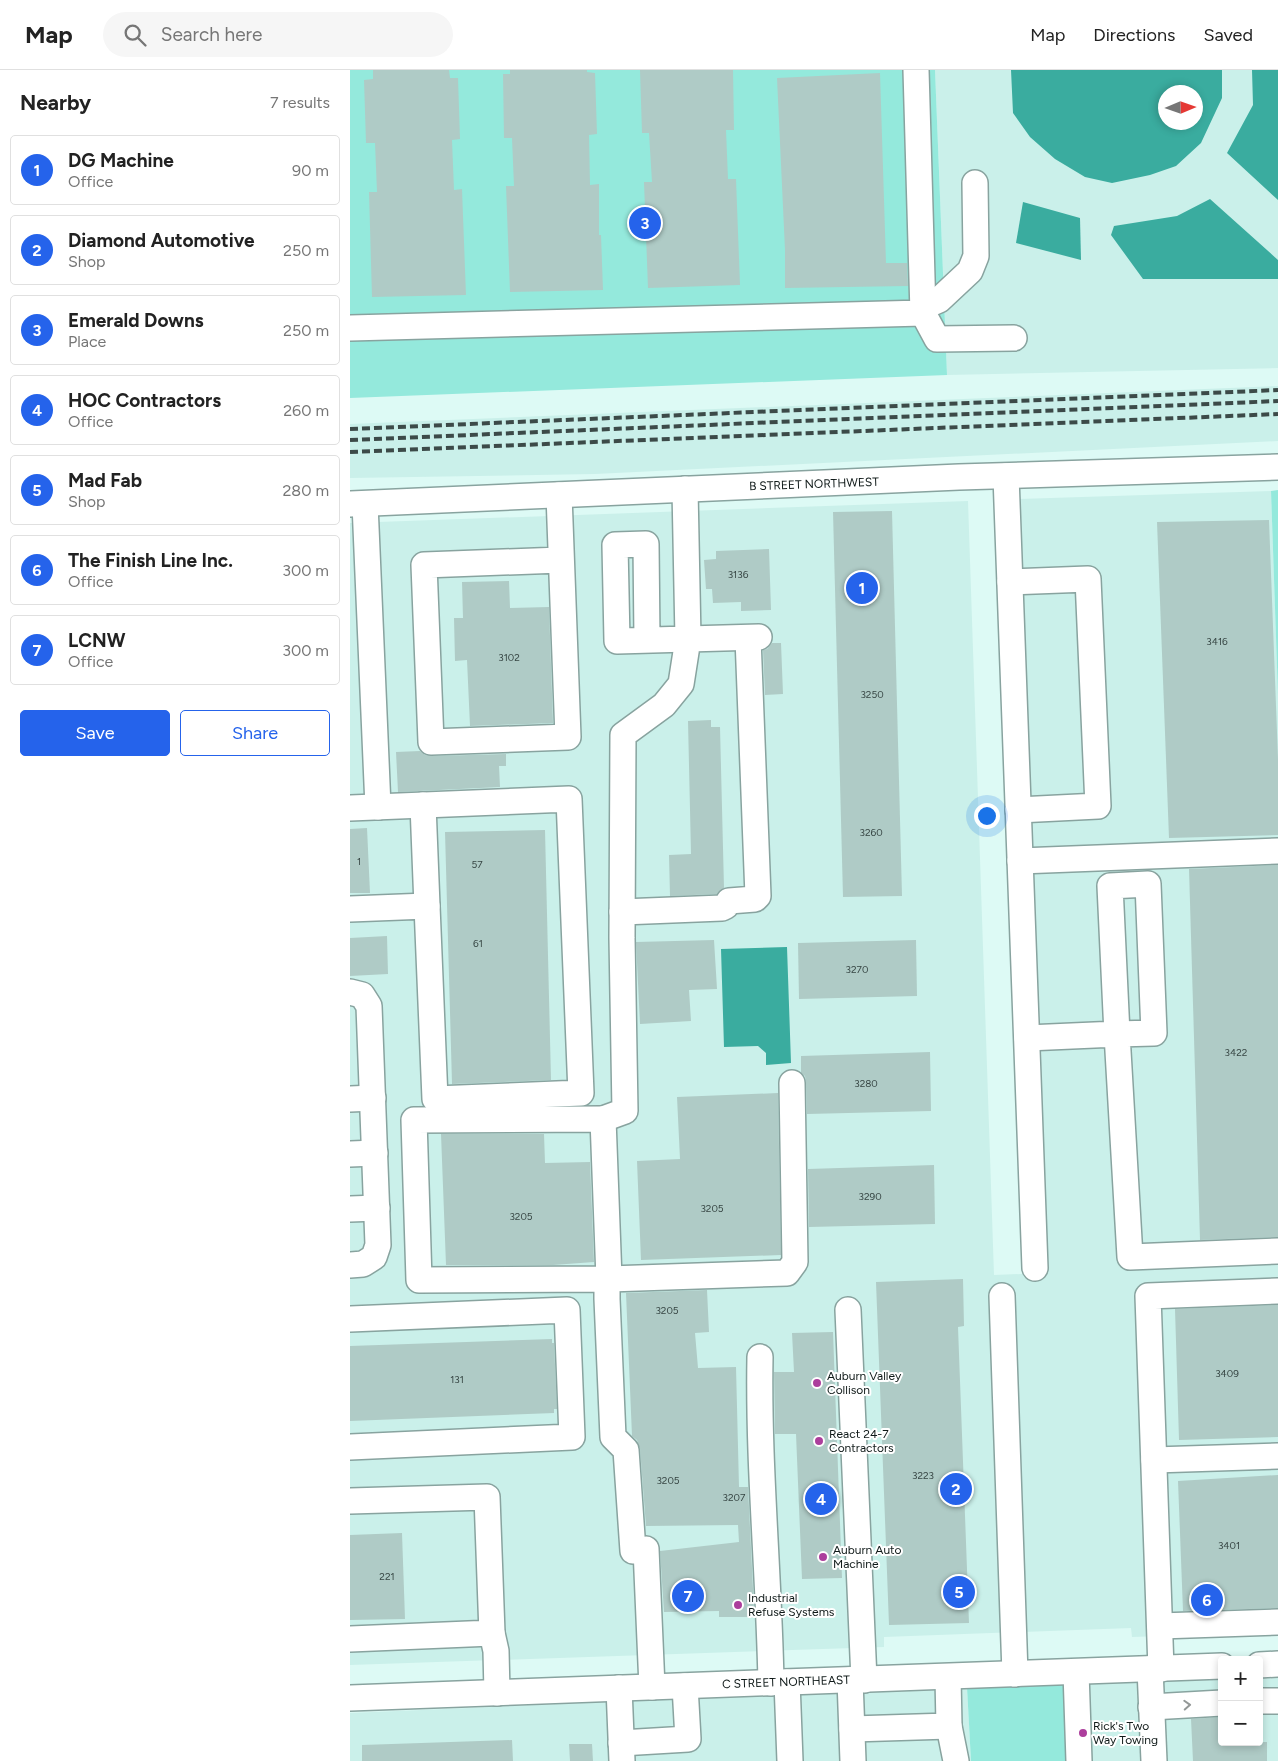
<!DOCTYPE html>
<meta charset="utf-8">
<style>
body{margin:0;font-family:Figtree,sans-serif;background:#f6f6f6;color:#222}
.controls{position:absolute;right:15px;bottom:15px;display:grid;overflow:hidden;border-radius:5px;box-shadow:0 2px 8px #0003}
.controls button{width:45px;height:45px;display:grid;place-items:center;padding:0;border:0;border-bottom:1px solid #e0e0e0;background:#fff;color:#222;font:25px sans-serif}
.compass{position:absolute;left:808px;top:15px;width:45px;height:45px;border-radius:50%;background:#fff;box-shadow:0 2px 8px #0003;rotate:88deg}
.you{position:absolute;left:636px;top:745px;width:18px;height:18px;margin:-12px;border:4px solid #fff;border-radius:50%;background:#1a73e8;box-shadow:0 0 0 8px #1a73e833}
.badge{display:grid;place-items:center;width:32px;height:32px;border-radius:50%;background:#2563eb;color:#fff;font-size:16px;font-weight:700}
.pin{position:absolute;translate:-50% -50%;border:2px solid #fff;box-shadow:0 1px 5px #0006}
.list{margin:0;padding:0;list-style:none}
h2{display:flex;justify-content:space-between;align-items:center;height:65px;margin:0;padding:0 20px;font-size:21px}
h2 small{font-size:16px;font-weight:400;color:#767676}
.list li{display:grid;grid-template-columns:32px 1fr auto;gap:15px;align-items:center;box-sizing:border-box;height:70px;margin:0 10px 10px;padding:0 10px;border:1px solid #e0e0e0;border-radius:5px}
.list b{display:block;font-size:19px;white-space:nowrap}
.list p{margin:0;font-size:16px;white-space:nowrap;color:#767676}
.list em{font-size:16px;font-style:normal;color:#767676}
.actions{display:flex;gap:10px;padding:15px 20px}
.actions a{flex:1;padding:11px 0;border:1px solid #2563eb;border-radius:5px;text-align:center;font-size:18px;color:#2563eb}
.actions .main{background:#2563eb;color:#fff}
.icon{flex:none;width:28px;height:28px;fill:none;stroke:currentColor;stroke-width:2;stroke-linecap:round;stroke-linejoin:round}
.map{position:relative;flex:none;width:928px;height:1691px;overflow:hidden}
header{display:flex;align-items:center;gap:30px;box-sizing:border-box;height:70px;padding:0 25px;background:#fff;border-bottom:1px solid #e0e0e0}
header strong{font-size:24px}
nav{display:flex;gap:28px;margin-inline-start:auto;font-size:18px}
.search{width:350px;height:45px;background:#f6f6f6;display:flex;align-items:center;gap:12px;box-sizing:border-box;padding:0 18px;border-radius:28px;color:#767676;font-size:19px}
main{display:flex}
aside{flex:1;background:#fff}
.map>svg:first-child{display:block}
</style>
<header>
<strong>Map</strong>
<div class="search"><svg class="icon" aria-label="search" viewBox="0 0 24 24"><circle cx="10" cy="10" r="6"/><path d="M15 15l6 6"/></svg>Search here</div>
<nav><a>Map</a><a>Directions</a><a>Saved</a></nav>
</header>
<main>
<aside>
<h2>Nearby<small>7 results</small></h2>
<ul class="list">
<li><span class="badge">1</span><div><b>DG Machine</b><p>Office</p></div><em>90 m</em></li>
<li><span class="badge">2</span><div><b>Diamond Automotive</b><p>Shop</p></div><em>250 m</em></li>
<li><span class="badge">3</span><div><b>Emerald Downs</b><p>Place</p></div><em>250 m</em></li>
<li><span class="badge">4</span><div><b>HOC Contractors</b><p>Office</p></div><em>260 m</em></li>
<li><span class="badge">5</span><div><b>Mad Fab</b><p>Shop</p></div><em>280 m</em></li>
<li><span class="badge">6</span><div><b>The Finish Line Inc.</b><p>Office</p></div><em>300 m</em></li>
<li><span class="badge">7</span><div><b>LCNW</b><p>Office</p></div><em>300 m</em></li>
</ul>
<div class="actions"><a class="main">Save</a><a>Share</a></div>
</aside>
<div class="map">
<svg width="928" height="1691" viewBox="0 0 928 1691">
<rect width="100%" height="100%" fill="#ddfaf5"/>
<!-- built -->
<g fill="#caf0ea" fill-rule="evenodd">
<path d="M 585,0 L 928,0 L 928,298 L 597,305 ZM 816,22 L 846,22 L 846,52 L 816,52 Z"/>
<path d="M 928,316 L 928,371 L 245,404 L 0,408 L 0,354 Z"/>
<path d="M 921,421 L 928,624 L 928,1562 L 782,1567 L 781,1558 L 534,1567 L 534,1577 L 0,1595 L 0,453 L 618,431 L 644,1205 L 695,1203 L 669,429 Z"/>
<path d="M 928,1608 L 928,1691 L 741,1691 L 737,1612 L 872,1609 L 872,1672 L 909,1672 L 909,1609 Z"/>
<path d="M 617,1617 L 621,1691 L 0,1691 L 0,1643 Z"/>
</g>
<!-- green -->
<g fill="#94e9dc">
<path d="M 0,0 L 585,0 L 597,305 L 0,328 Z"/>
<path d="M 928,420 L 928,625 L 921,421 Z"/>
<path d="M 737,1612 L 741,1691 L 621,1691 L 617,1617 Z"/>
</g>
<!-- water -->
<g fill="#3aac9f" fill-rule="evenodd">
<path d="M 661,0 L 872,0 L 872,28 L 851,73 L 826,96 L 800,105 L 762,113 L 735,107 L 705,89 L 680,67 L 663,43 ZM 846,22 L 846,52 L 816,52 L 816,22 Z"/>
<path d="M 902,0 L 928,0 L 928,130 L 877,83 L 903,35 Z"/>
<path d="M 860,129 L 928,190 L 928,209 L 793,209 L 761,165 L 764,156 L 827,146 Z"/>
<path d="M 673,132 L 730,148 L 731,190 L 666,173 Z"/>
<path d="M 437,877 L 441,993 L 416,995 L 416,983 L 408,976 L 374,977 L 371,879 Z"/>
</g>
<!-- building -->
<g fill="#afcbc6">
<path d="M 23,0 L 99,0 L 100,8 L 108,8 L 110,69 L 102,70 L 104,120 L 112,119 L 116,225 L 22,227 L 19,122 L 27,122 L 25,73 L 16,73 L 14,10 L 23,9 Z"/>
<path d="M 160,0 L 237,0 L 237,2 L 245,3 L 247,64 L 239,65 L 240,115 L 249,114 L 249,165 L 251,165 L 253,220 L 160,222 L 156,116 L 164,116 L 162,68 L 154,68 L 153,4 L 160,4 Z"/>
<path d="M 290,0 L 383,0 L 384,60 L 376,60 L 378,109 L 386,109 L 390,215 L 298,218 L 294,112 L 302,112 L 299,63 L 292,63 Z"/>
<path d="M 530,3 L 536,193 L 557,193 L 558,216 L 435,218 L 435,180 L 427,8 Z"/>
<path d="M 542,441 L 552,826 L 493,827 L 483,442 Z"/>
<path d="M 919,450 L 928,689 L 928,765 L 819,768 L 807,452 Z"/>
<path d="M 419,479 L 421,540 L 391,541 L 391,532 L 363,533 L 362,519 L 356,519 L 354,490 L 366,489 L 366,481 Z"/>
<path d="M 159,511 L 160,538 L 199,537 L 203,653 L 120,656 L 117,590 L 105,591 L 104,548 L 113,548 L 112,512 Z"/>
<path d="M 422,573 L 431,573 L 433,624 L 415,625 L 413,580 L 417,579 Z"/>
<path d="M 361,650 L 361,657 L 370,657 L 374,818 L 367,824 L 320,826 L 319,785 L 341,784 L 338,651 Z"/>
<path d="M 70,681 L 75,685 L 82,686 L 156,684 L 156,696 L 149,696 L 150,717 L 48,722 L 46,682 Z"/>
<path d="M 17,758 L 20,823 L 0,823 L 0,759 Z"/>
<path d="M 195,760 L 201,1010 L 102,1014 L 95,762 Z"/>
<path d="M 928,795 L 928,1167 L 850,1170 L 839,799 Z"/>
<path d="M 37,866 L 38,904 L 0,906 L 0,868 Z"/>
<path d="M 364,870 L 367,919 L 339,920 L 341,951 L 290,954 L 286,872 Z"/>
<path d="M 566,870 L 567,926 L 449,929 L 448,873 Z"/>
<path d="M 580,982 L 581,1041 L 457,1044 L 456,1013 L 455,1006 L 451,1003 L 451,986 Z"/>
<path d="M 428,1023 L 431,1185 L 291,1190 L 287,1091 L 330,1089 L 327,1027 Z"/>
<path d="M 91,1064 L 194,1064 L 195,1093 L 240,1092 L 244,1192 L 203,1195 L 96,1195 Z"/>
<path d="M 584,1095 L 585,1154 L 459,1157 L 458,1099 Z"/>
<path d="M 613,1209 L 614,1256 L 608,1257 L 619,1553 L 539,1555 L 526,1212 Z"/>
<path d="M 357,1220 L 359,1262 L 345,1263 L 348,1298 L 386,1297 L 389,1417 L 398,1417 L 404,1539 L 403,1547 L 369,1547 L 369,1541 L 314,1542 L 310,1481 L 389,1472 L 388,1455 L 296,1456 L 290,1379 L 287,1370 L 282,1366 L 276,1223 Z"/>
<path d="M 928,1235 L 928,1367 L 829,1370 L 825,1239 Z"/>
<path d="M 483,1262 L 492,1508 L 452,1509 L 446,1364 L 425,1364 L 424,1302 L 444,1302 L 442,1263 Z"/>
<path d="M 202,1269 L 202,1273 L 204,1273 L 207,1339 L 204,1339 L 204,1343 L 0,1351 L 0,1276 Z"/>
<path d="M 928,1405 L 928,1538 L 833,1541 L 828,1411 Z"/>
<path d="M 52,1463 L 55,1549 L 0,1550 L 0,1465 Z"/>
<path d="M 872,1647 L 872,1672 L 917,1672 L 917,1691 L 843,1691 L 841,1649 Z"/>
<path d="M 162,1670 L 163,1691 L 12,1691 L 12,1675 Z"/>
<path d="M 219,1674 L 242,1674 L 243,1691 L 220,1691 Z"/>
</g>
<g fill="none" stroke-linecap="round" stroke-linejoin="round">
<defs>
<g id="minor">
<path d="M 573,237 L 589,230 L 620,201 L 626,186 L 625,113"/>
<path d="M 573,243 L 587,269 L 664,268"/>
<path d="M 0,258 L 573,243 L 566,0"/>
<path d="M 656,406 L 685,1198"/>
<path d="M 209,425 L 218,667 L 81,672 L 74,495 L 211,490"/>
<path d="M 0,434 L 609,407 L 928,397"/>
<path d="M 15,434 L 28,737"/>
<path d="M 660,512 L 738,509 L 748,736 L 668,740"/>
<path d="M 297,570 L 296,474 L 265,475 L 267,571 L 338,569 L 335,419"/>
<path d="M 73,735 L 77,836"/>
<path d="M 0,738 L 219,729 L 231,1023 L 85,1029 L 77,836 L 0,839"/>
<path d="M 670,791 L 928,781"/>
<path d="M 272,842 L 372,838 L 376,836 L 379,831 L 405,829 L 408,826 L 398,568"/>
<path d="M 0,922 L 12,925 L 19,936 L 28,1175 L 24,1187 L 13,1194 L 0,1195"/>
<path d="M 677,968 L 767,964 L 760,816 L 798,814 L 804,963 L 767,964 L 780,1187 L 928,1181"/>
<path d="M 0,1029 L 23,1028"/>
<path d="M 253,1049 L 275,1041 L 272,868 L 273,665 L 314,635 L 331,614 L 338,569 L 409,567"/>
<path d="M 0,1084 L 25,1083"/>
<path d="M 0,1139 L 27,1138"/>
<path d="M 257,1209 L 69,1210 L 64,1050 L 253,1049 L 259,1209 L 257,1209 L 257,1229 L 263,1367 L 276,1380 L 283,1481 L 296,1479 L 302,1617"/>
<path d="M 259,1209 L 437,1203 L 445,1192 L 442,1013"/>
<path d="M 652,1226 L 665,1604"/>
<path d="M 498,1240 L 514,1610"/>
<path d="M 0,1249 L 217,1240 L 222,1367 L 0,1377"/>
<path d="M 410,1287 C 408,1395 419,1504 421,1613"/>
<path d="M 804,1390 L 928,1386"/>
<path d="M 0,1431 L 137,1427 L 142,1563 L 0,1569"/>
<path d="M 810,1556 L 928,1552"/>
<path d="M 142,1563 L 146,1581 L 147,1623"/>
<path d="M 909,1595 L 928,1594"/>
<path d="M 800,1599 L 804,1691"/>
<path d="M 811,1599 L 798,1226 L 928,1221"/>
<path d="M 726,1602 L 729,1691"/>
<path d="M 500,1610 L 503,1691"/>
<path d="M 437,1612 L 440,1691"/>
<path d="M 269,1618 L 272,1691"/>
<path d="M 0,1628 L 872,1596"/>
<path d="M 909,1631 L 928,1631"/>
<path d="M 801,1637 L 872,1633"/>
<path d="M 599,1656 L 606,1691"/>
<path d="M 502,1659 L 599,1656 L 598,1607"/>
<path d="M 271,1673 L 338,1669 L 335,1616"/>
</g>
</defs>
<!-- minor casing -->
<use href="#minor" stroke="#88a39f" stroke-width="28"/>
<!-- minor -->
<use href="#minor" stroke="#fff" stroke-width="25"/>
<!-- rail -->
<g stroke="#3c4a48" stroke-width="4" stroke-dasharray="8 4" stroke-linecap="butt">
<path d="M 0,359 L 928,320"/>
<path d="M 0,370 L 928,331"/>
<path d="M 0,382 L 928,344"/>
</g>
</g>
<!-- one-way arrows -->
<defs><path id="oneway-chevron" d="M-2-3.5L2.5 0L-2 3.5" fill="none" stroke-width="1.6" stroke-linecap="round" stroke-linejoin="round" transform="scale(1.25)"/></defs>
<use stroke="#939897" href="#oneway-chevron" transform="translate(837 1635) rotate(-3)"/>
<!-- markers -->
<g fill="#ac3e9c" stroke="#fff" stroke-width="2">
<circle cx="467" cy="1313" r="5"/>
<circle cx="469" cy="1371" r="5"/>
<circle cx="473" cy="1487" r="5"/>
<circle cx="388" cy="1535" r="5"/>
<circle cx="733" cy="1663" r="5"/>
</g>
<g text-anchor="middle" stroke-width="4" stroke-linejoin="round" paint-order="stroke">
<!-- number labels -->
<g font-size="10" fill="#374644">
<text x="388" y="508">3136</text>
<text x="867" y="575">3416</text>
<text x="159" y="591">3102</text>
<text x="522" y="628">3250</text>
<text x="521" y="766">3260</text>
<text x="9" y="795">1</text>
<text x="127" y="798">57</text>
<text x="128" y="877">61</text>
<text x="507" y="903">3270</text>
<text x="886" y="986">3422</text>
<text x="516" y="1017">3280</text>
<text x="520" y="1130">3290</text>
<text x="362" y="1142">3205</text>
<text x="171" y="1150">3205</text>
<text x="317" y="1244">3205</text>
<text x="877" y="1307">3409</text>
<text x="107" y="1313">131</text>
<text x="573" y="1409">3223</text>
<text x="318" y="1414">3205</text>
<text x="384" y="1431">3207</text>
<text x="879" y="1479">3401</text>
<text x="37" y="1510">221</text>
</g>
<!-- street labels -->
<g font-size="12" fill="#0f1918" stroke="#fff">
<text transform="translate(464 414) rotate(-2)" y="4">B STREET NORTHWEST</text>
<text transform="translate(436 1612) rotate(-2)" y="4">C STREET NORTHEAST</text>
</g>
<!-- poi labels -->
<g font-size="12" fill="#0f1918" stroke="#fff" text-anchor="start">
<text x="477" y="1310">Auburn Valley<tspan x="477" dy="14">Collison</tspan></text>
<text x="479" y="1368">React 24-7<tspan x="479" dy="14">Contractors</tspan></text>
<text x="483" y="1484">Auburn Auto<tspan x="483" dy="14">Machine</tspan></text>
<text x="398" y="1532">Industrial<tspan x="398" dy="14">Refuse Systems</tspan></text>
<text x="743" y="1660">Rick's Two<tspan x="743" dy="14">Way Towing</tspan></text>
</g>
</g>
</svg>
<div class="controls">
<button>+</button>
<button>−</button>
</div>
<svg class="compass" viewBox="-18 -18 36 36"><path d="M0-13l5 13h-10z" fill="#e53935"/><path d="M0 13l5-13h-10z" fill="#767676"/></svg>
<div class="you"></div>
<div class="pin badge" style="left:512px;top:518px">1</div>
<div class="pin badge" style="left:606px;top:1419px">2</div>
<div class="pin badge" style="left:295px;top:153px">3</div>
<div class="pin badge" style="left:471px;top:1429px">4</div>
<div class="pin badge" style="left:609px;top:1522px">5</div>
<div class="pin badge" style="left:857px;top:1530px">6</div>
<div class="pin badge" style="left:338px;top:1526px">7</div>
</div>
</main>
